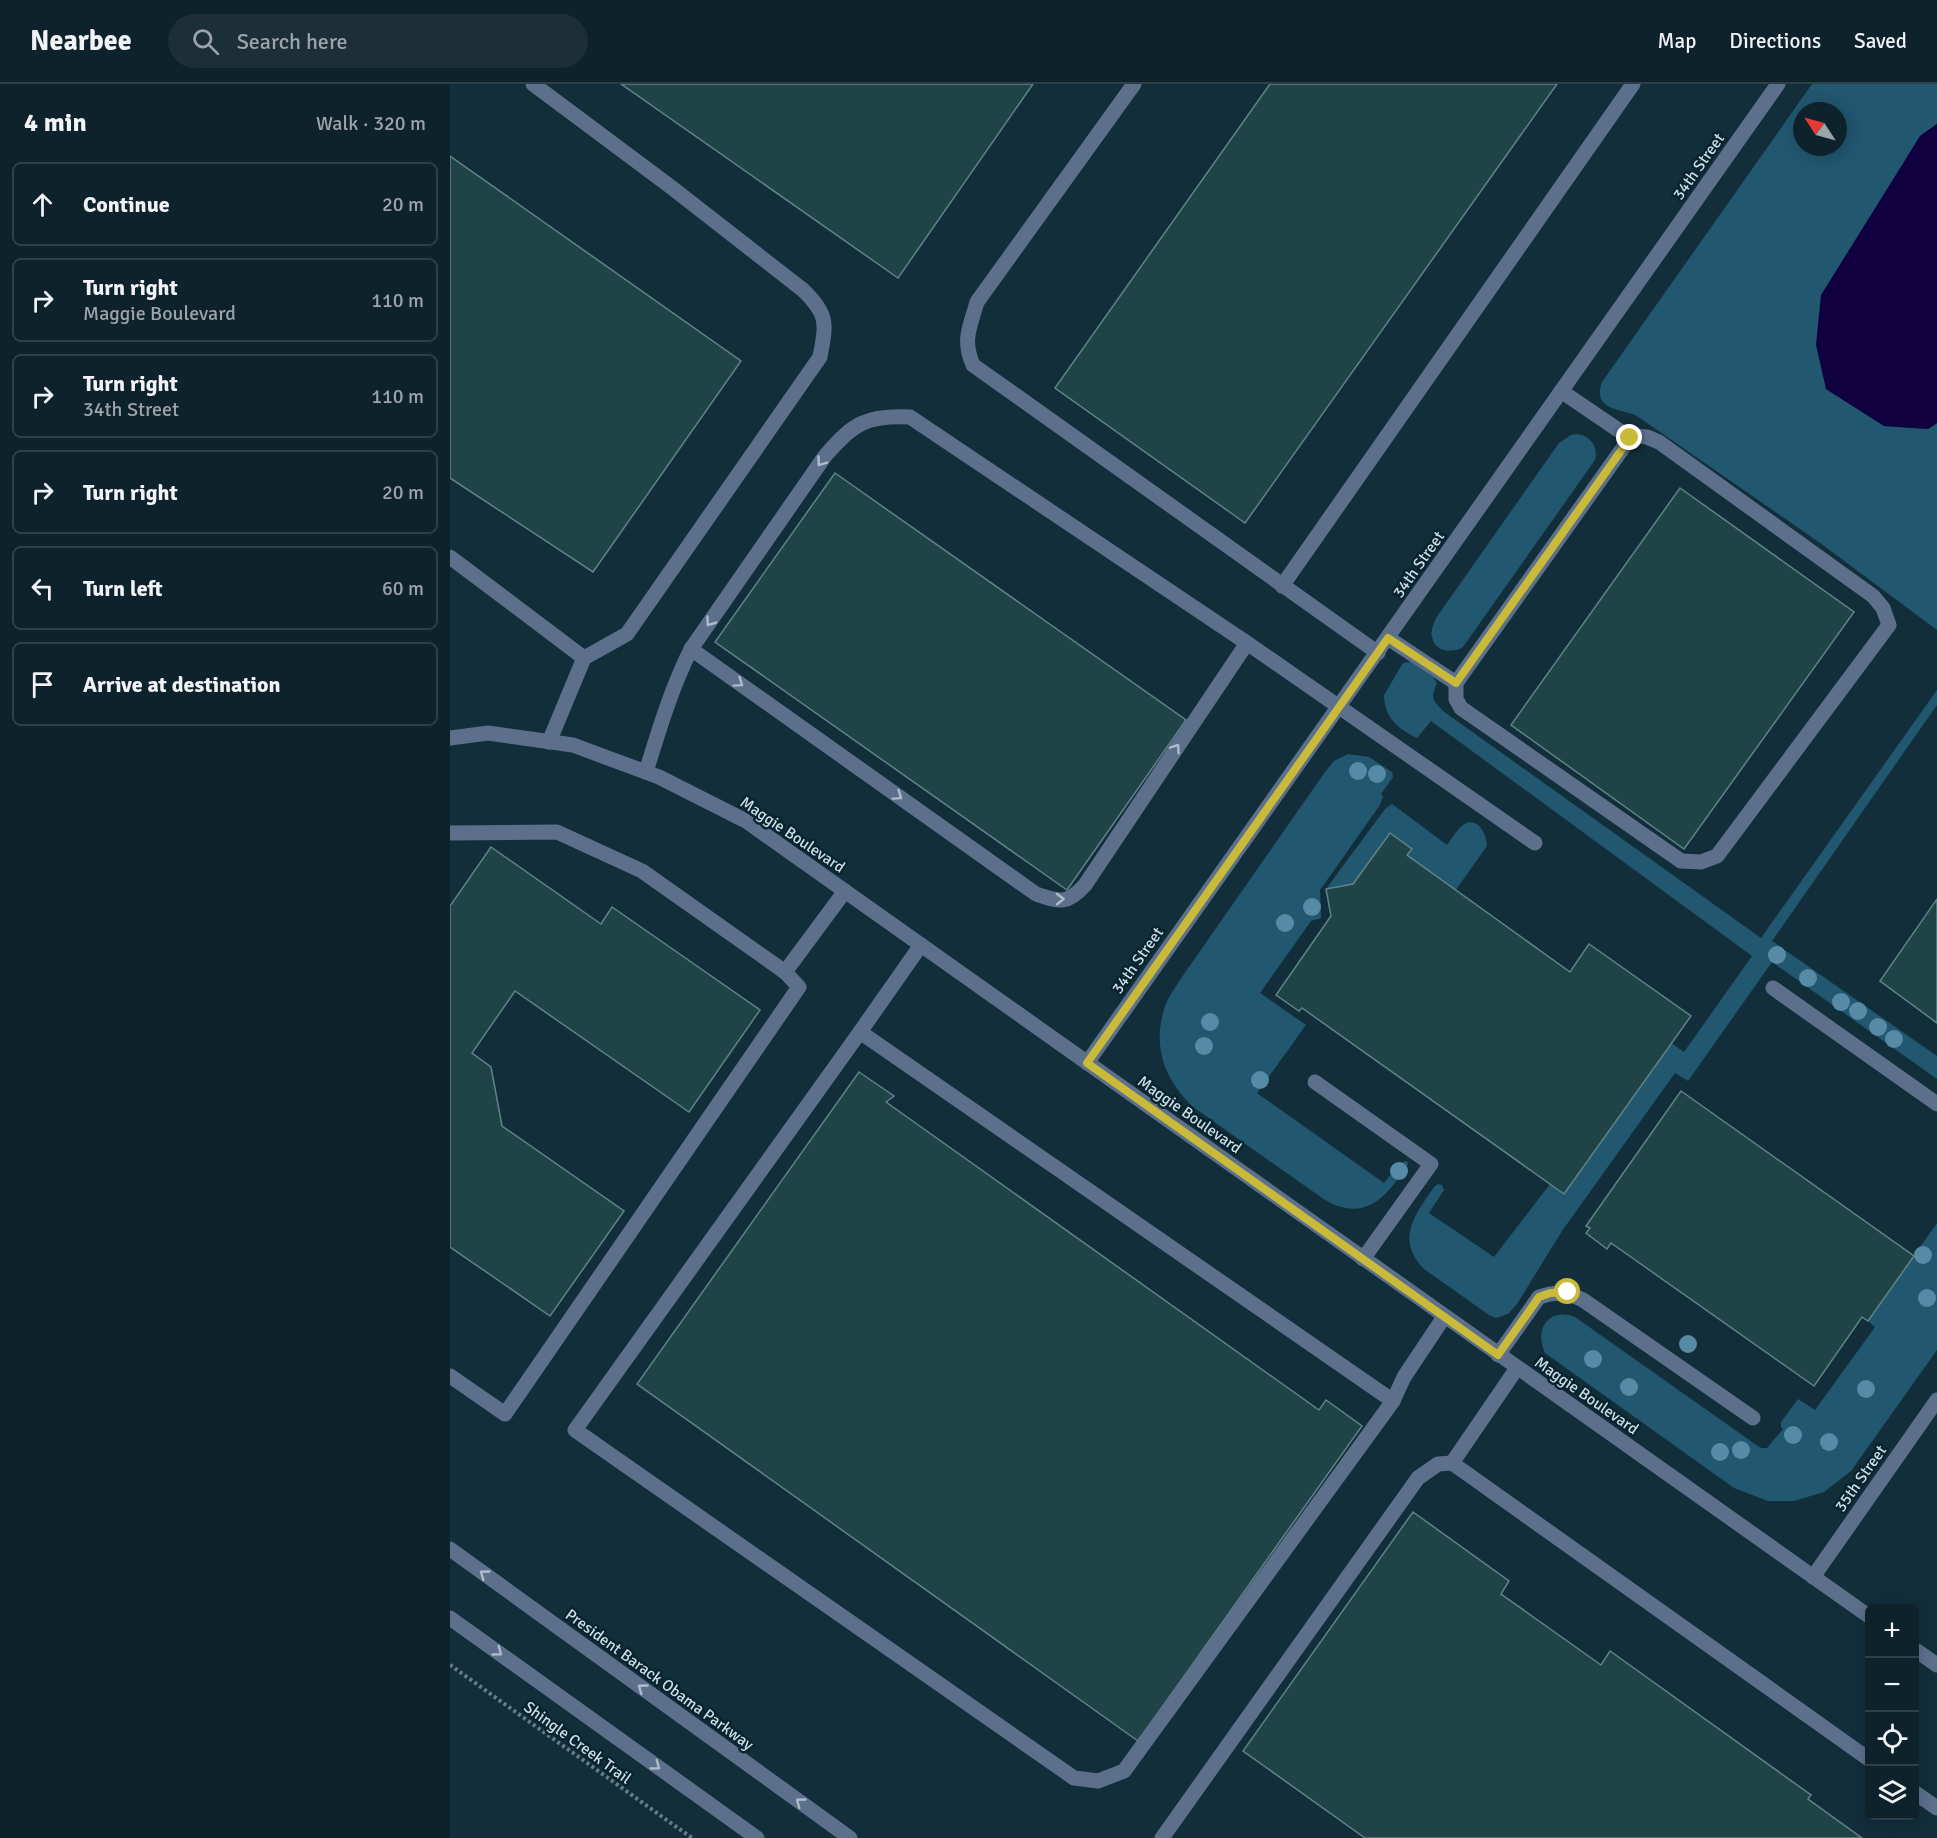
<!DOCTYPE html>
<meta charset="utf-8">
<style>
body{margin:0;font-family:Signika,sans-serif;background:#1c2f38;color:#f1f3f6}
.controls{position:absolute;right:18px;bottom:18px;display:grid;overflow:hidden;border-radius:9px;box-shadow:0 3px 15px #0003}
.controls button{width:54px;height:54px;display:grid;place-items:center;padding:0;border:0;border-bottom:2px solid #2e3f48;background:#0e222c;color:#f1f3f6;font:30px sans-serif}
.compass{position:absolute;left:1343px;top:18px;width:54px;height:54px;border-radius:50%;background:#0e222c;box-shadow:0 3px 15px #0003;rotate:306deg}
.stop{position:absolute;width:18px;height:18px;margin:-14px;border:4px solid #caba3a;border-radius:50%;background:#fff}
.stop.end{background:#caba3a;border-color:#fff;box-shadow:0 2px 6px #0008}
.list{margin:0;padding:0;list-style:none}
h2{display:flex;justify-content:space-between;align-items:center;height:78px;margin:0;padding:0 24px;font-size:26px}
h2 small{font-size:20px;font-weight:400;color:#9ba4a9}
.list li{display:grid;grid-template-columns:39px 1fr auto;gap:18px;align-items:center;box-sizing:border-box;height:84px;margin:0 12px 12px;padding:0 12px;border:2px solid #2e3f48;border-radius:9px}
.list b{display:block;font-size:22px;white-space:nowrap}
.list p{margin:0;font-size:20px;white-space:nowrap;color:#9ba4a9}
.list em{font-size:20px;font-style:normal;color:#9ba4a9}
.icon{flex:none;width:33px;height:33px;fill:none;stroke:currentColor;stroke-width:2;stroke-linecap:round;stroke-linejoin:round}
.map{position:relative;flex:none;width:1487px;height:1754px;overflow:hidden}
header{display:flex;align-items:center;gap:36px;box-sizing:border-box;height:84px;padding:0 30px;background:#0e222c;border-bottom:2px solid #2e3f48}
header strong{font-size:28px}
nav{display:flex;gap:33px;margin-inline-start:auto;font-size:21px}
.search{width:420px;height:54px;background:#1c2f38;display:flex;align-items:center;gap:15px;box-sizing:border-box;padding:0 21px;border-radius:33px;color:#9ba4a9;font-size:22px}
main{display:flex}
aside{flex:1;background:#0e222c}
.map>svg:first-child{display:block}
</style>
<header>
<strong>Nearbee</strong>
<div class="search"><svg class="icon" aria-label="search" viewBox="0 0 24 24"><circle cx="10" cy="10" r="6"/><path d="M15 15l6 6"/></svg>Search here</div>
<nav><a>Map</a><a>Directions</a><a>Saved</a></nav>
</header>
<main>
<aside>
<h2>4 min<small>Walk · 320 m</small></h2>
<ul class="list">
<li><svg class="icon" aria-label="ahead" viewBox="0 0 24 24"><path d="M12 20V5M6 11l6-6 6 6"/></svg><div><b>Continue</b></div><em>20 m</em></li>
<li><svg class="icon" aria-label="right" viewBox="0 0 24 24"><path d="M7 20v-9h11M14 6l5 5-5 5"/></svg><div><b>Turn right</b><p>Maggie Boulevard</p></div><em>110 m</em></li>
<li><svg class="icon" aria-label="right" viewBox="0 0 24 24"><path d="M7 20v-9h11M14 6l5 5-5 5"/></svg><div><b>Turn right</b><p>34th Street</p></div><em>110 m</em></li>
<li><svg class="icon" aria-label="right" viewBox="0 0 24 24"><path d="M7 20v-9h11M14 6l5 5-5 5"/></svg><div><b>Turn right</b></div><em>20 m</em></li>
<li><svg class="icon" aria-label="left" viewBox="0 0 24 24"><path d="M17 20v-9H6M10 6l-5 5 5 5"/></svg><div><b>Turn left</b></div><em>60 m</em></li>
<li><svg class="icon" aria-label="arrive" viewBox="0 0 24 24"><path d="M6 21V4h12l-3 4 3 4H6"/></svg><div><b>Arrive at destination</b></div></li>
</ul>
</aside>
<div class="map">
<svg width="1487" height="1754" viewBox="0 0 1487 1754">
<rect width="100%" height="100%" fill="#122e3b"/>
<!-- green -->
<g fill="#225770" fill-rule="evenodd">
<path d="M 1362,0 L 1487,0 L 1487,40 L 1470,52 L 1376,305 L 1434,342 L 1478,345 L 1487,339 L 1487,546 L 1370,459 L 1187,332 C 1170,324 1142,327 1152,298 ZM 1352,27 L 1388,27 L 1388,63 L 1352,63 Z"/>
<path d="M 1127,350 C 1140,351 1149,364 1145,376 L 1013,563 C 1002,570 985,568 982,553 C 980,546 984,540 986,534 L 1109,359 L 1121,351 Z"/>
<path d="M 961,578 L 983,593 L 987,599 C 980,614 983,616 993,627 L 1311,854 L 1487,606 L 1487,621 L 1322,857 L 1487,972 L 1487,995 L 1322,878 L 1238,997 L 1225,989 L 1112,1147 L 1067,1220 L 1058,1230 L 1046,1234 L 1039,1231 L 974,1185 C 945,1155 965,1131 984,1103 L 988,1100 L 992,1101 L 994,1106 L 979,1129 L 1044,1173 L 1100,1100 L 1114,1110 L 1221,959 L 1234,968 L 1302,872 L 981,637 L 967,654 C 948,645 934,633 934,611 L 953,579 Z"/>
<path d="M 898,670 L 919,673 L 942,688 L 943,693 L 931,710 L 933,712 L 930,721 L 870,806 L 871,834 L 861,837 L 810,909 L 856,941 L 807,1009 L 934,1099 L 950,1079 L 957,1077 L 958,1080 L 956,1084 C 934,1115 915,1138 875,1116 L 743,1023 C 712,993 701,958 717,917 C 721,909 727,901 732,893 L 875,688 L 884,677 Z"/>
<path d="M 942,720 L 997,761 C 1002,755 1007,745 1013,741 C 1027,731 1037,750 1037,762 L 1005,807 L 957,771 L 961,764 L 940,749 L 903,800 L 876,805 L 935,725 Z"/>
<path d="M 1487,1139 L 1487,1266 L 1401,1387 L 1374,1408 L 1344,1417 L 1318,1417 L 1284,1404 L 1095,1269 C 1084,1246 1098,1223 1125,1233 L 1305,1360 L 1311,1364 L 1317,1364 L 1333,1345 L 1331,1343 L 1331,1338 L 1348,1315 L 1365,1326 L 1425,1243 L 1418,1237 Z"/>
</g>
<!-- water -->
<path fill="#110040" d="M 1487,40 L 1487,339 L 1478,345 L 1434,342 L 1376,305 L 1366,261 L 1371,211 L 1470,52 Z"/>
<!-- building -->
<g fill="#204348" stroke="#5f8488" stroke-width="1.5">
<path d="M 171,0 L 583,0 L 448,194 Z"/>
<path d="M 820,0 L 1107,0 L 795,439 L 605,304 Z"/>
<path d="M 0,72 L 291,277 L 143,488 L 0,394 Z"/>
<path d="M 385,389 L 736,636 L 617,806 L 265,558 Z"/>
<path d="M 1230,404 L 1404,528 L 1234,765 L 1061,641 Z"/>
<path d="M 940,749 L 962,765 L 957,771 L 1120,888 L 1139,860 L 1241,932 L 1114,1110 L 852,924 L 849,927 L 826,911 L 881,832 L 876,805 L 903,800 Z"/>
<path d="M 41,763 L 151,840 L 162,823 L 310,926 L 239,1028 L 65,907 L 22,969 L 41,983 L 52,1042 L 174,1127 L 100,1232 L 0,1163 L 0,822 Z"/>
<path d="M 1487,815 L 1487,939 L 1430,897 Z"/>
<path d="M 409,988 L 444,1012 L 436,1018 L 869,1326 L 876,1316 L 912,1342 L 688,1657 L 187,1300 Z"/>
<path d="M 1231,1007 L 1464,1172 L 1418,1237 L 1412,1233 L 1364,1302 L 1161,1159 L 1157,1165 L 1136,1149 L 1140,1144 L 1136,1142 Z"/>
<path d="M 963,1428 L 1059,1497 L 1051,1510 L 1151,1581 L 1160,1567 L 1361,1711 L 1358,1715 L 1412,1754 L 915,1754 L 793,1667 Z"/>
</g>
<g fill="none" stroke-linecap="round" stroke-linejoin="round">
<!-- path -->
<path stroke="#677d88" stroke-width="4" stroke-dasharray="3 3" stroke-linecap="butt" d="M 0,1581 L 242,1754"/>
<!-- minor -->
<g stroke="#5c708c" stroke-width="15">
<path d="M 83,0 L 221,103 L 353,206 C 379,231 376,240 370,273 L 177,550 L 134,574 L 99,658"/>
<path d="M 684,0 L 527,218 C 520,243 512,256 523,281 L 928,569"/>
<path d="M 1111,307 L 1180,354"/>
<path d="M 1187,352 L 1197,353 L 1209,358 L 1423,512 L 1433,524 L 1439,541 L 1267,772 L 1251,778 L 1231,777 L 1011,624 L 1006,615 L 1006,599 L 1180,354 Z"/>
<path d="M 0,473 L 134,574"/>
<path d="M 832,502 L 1183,0"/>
<path d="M 938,554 L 1006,599"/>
<path d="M 241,565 L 586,810 C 610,818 617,821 635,801 L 797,559"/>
<path d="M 0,654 L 38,649 L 123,661 L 209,693 L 296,737 L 1420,1533"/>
<path d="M 196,688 C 209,646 221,605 241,565 L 375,372 C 403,339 417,331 460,333 L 797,559 L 1085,759"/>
<path d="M 0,749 L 107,748 L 192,787 L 335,888"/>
<path d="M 471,861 L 410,948 L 125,1346 L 624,1694 L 648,1697 L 674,1687 L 943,1317 L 954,1293 L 994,1233"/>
<path d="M 1323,904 L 1487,1020"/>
<path d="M 410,948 L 943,1317"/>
<path d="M 637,979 L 1328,0"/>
<path d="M 865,998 L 981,1080 L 913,1175"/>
<path d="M 1048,1271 L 1089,1213 C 1106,1207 1117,1208 1133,1216 L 1303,1334"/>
<path d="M 0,1292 L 55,1330 L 349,903 L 335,888 L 395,807"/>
<path d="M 1002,1379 L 1067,1284"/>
<path d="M 0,1465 L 400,1754"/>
<path d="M 1363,1493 L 1487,1316"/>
<path d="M 0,1534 L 307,1754"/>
<path d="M 1464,1565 L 1487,1581"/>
<path d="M 1464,1708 L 1487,1724"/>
<path d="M 712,1754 L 968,1394 L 988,1380 L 1002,1379 L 1420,1676"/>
</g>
</g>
<!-- trees -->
<g fill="#578aa4">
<circle cx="908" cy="687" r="9"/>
<circle cx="927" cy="690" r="9"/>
<circle cx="862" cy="823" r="9"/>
<circle cx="835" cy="839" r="9"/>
<circle cx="1327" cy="871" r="9"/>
<circle cx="1358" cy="894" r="9"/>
<circle cx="1391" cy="918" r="9"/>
<circle cx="1408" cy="927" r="9"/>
<circle cx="760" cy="938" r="9"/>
<circle cx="1428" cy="943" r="9"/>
<circle cx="1444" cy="955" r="9"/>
<circle cx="754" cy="962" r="9"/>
<circle cx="810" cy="996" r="9"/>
<circle cx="949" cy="1087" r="9"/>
<circle cx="1473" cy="1171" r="9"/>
<circle cx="1477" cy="1214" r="9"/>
<circle cx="1238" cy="1260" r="9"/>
<circle cx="1143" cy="1275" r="9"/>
<circle cx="1179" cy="1303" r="9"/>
<circle cx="1416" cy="1305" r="9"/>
<circle cx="1343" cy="1351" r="9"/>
<circle cx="1379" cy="1358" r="9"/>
<circle cx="1291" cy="1366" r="9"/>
<circle cx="1270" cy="1368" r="9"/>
</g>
<!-- one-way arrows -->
<defs><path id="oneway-chevron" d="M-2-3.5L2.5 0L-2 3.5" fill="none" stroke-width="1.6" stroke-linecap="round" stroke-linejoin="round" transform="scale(1.5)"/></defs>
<g stroke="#acbccb">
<use href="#oneway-chevron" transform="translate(371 378) rotate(126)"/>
<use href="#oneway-chevron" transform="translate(260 538) rotate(125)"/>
<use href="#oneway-chevron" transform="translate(289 599) rotate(35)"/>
<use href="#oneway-chevron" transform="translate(726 664) rotate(-56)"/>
<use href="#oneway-chevron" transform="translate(448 712) rotate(35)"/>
<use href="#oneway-chevron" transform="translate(610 815) rotate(-1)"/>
<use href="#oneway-chevron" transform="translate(34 1490) rotate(-144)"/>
<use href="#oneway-chevron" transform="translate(48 1568) rotate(36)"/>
<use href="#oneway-chevron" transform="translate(192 1604) rotate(-144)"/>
<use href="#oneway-chevron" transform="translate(206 1682) rotate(36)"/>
<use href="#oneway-chevron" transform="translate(350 1718) rotate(-144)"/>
</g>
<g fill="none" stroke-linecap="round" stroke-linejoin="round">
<!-- route -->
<path stroke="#caba3a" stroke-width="8" d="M 1118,1208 L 1100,1209 L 1089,1213 L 1048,1271 L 637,979 L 938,554 L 1006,599 L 1180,354"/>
</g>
<g text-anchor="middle" stroke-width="5" stroke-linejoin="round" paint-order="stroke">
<!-- street labels -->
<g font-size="16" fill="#cedde6" stroke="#082431">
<text transform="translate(1248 82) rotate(-55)" y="6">34th Street</text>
<text transform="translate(968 480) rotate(-55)" y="6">34th Street</text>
<text transform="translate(343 750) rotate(34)" y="6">Maggie Boulevard</text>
<text transform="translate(687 876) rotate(-55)" y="6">34th Street</text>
<text transform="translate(740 1030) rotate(35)" y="6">Maggie Boulevard</text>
<text transform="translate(1137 1311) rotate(35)" y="6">Maggie Boulevard</text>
<text transform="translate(1410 1394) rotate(-55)" y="6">35th Street</text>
<text transform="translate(210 1595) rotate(36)" y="6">President Barack Obama Parkway</text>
<text transform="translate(128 1658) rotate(36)" y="6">Shingle Creek Trail</text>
</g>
</g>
</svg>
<div class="controls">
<button>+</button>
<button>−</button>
<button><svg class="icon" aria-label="locate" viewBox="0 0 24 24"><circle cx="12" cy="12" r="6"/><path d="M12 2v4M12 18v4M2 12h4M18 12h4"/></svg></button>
<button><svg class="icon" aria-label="layers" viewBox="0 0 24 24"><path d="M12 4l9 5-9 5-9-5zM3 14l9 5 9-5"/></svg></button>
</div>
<svg class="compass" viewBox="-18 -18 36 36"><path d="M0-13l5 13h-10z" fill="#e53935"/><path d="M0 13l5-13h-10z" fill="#9ba4a9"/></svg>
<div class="stop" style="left:1118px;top:1208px"></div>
<div class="stop end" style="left:1180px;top:354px"></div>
</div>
</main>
